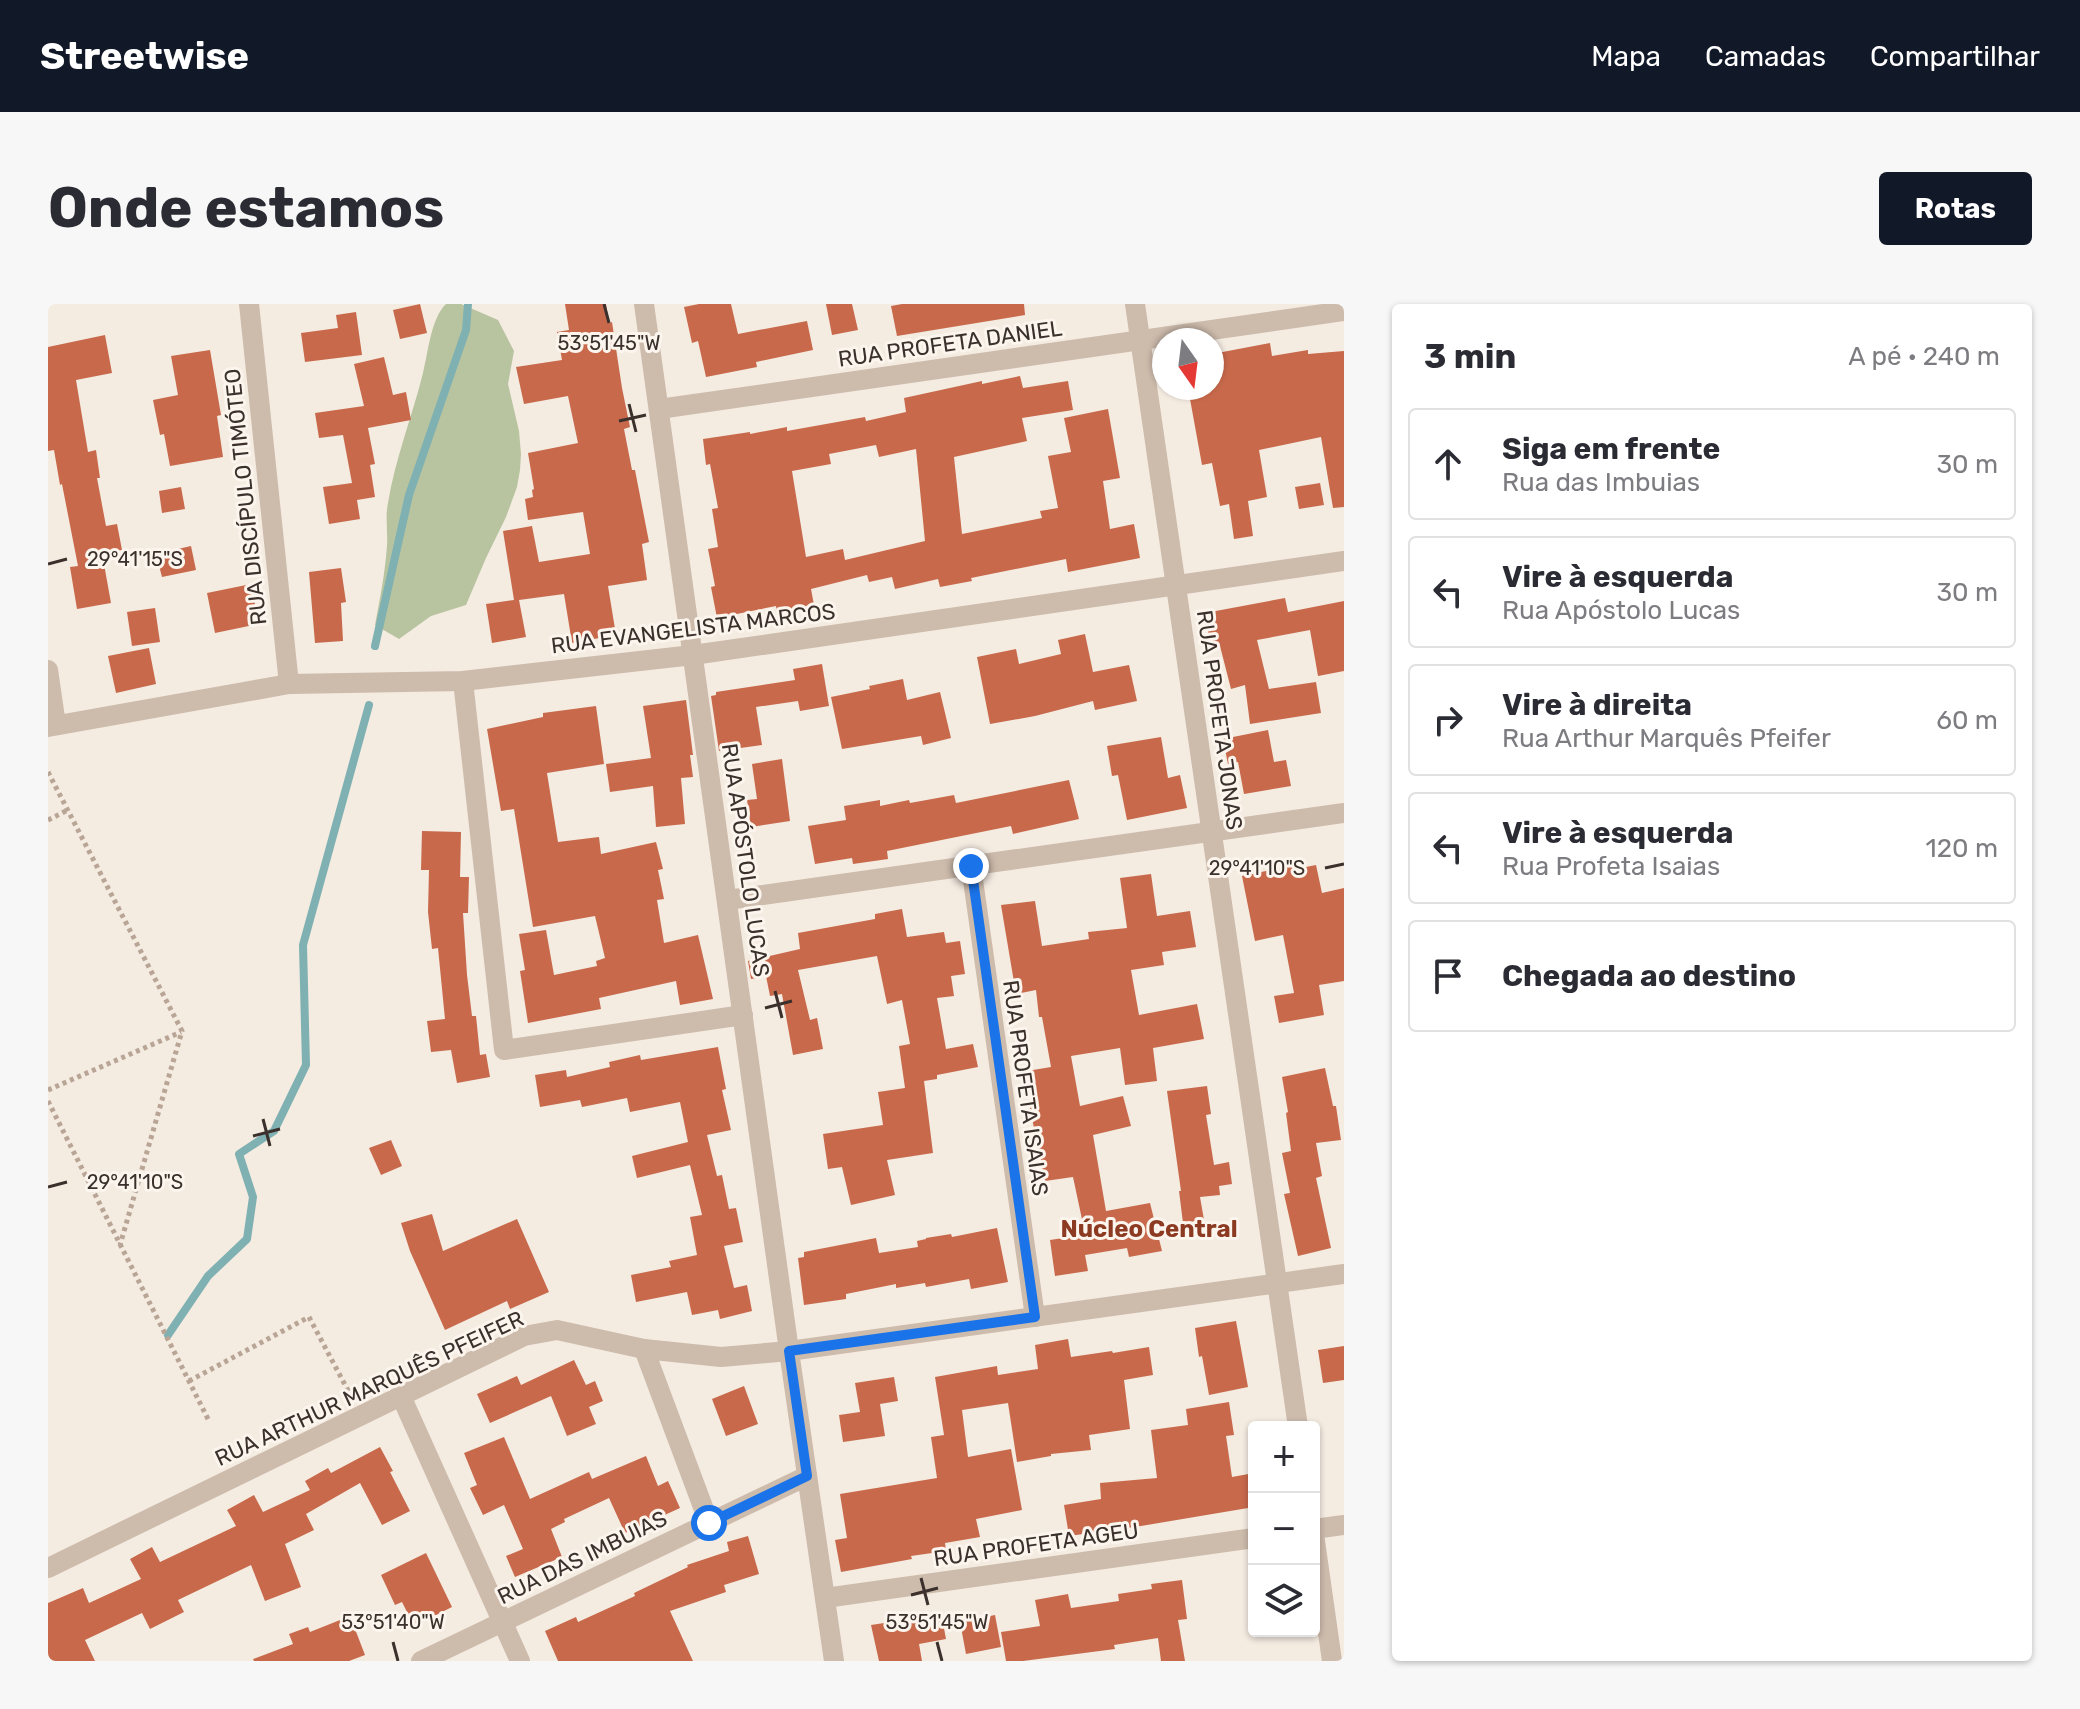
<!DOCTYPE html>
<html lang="pt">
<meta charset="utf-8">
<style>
body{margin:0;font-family:Rubik,sans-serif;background:#f7f7f7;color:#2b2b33}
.controls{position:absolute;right:24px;bottom:24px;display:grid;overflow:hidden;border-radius:8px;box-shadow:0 2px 6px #0004}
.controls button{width:72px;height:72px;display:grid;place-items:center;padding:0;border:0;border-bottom:2px solid #e1e1e2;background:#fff;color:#2b2b33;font:40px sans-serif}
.compass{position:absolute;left:1104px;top:24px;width:72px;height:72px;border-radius:50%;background:#fff;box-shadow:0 2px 6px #0004;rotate:166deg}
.stop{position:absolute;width:24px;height:24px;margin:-18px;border:6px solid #1a73e8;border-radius:50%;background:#fff}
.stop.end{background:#1a73e8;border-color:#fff;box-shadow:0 2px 8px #0008}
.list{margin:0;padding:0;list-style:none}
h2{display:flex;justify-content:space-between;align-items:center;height:104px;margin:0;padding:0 32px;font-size:34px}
h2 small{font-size:26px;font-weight:400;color:#7c7c81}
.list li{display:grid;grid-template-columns:52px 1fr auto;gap:24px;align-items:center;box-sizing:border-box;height:112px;margin:0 16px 16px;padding:0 16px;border:2px solid #e1e1e2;border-radius:8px}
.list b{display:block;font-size:30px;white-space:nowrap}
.list p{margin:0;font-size:26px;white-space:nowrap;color:#7c7c81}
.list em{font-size:26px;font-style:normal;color:#7c7c81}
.icon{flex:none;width:44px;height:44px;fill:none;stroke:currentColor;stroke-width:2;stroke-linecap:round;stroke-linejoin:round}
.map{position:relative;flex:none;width:1296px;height:1357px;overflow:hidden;border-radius:8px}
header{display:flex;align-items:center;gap:48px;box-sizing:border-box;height:112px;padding:0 40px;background:#111827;color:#fff}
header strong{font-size:38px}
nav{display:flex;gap:44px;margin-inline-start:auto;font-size:28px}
.intro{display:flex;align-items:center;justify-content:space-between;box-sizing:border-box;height:192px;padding:0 48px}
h1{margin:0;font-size:56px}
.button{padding:20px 36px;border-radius:8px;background:#111827;color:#fff;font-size:28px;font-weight:700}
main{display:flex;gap:48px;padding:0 48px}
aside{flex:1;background:#fff;border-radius:8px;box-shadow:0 2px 6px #0004}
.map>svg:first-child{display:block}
</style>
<header>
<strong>Streetwise</strong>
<nav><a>Mapa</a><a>Camadas</a><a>Compartilhar</a></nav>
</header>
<div class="intro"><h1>Onde estamos</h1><a class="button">Rotas</a></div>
<main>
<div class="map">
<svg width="1296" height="1357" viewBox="0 0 1296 1357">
<rect width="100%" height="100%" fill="#f4ebe1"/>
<!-- green -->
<path fill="#b8c4a0" d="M 398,0 L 413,0 L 450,16 L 466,47 L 460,80 L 471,127 L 473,150 L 472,166 L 469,183 L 458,213 L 438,254 L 418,301 L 383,312 L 351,335 L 327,321 C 332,295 337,269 339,242 C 340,228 337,213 340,199 C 347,155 364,113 375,69 C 380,49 383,14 398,0 Z"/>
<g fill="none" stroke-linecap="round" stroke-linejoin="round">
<!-- stream -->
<g stroke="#7fb0b2" stroke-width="8">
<path d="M 327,342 L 361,191 L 418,26 L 420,0"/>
<path d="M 120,1031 L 160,972 L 199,935 L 205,893 L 191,850 L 226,827 L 258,761 L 255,641 L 321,401"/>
</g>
</g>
<!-- building -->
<g fill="#c8694b" fill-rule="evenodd">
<path d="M 372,0 L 379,29 L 352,35 L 345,6 Z"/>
<path d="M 517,0 L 558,0 L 561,19 L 564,18 L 574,84 L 582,123 L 576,125 L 584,166 L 587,166 L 601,238 L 594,240 L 599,276 L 560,282 L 568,331 L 524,339 L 516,290 L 471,296 L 478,333 L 444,339 L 438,300 L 466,296 L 455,227 L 484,222 L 491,258 L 542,250 L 535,208 L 480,216 L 477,195 L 485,193 L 484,186 L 486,185 L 480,149 L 530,139 L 520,92 L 476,100 L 468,63 L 514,56 L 509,28 L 521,26 Z"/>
<path d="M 651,0 L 683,0 L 690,30 L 759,17 L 765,46 L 708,58 L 709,63 L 658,73 L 650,37 L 644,39 L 636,3 Z"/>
<path d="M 778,0 L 804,0 L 810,26 L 784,31 Z"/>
<path d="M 854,0 L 976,0 L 977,11 L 849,32 L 843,2 Z"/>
<path d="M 308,8 L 314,51 L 257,58 L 253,29 L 290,24 L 288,11 Z"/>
<path d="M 57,31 L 64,69 L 28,76 L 40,148 L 48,146 L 52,174 L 49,174 L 58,222 L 69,220 L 74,246 L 54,249 L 63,299 L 29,305 L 22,263 L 30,262 L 14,180 L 12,181 L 6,146 L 0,147 L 0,43 Z"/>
<path d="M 1222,39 L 1224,52 L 1260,46 L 1260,50 L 1296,47 L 1296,203 L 1285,204 L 1273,133 L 1211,146 L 1219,193 L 1200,197 L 1205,232 L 1186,235 L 1181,200 L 1172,202 L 1164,159 L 1154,161 L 1140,84 L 1164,84 L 1164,50 Z"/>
<path d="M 162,46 L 173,111 L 169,112 L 175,153 L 122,162 L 116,130 L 112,131 L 105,96 L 130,91 L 123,52 Z"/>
<path d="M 336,53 L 345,91 L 358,88 L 363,116 L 320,124 L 327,160 L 322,161 L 327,193 L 309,196 L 312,215 L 281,220 L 275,183 L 304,179 L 295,131 L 271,134 L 267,109 L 316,102 L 306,60 Z"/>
<path d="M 972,72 L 975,84 L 1020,77 L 1025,106 L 974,114 L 979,137 L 906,153 L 914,230 L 994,214 L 992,207 L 1010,204 L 1000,152 L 1023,148 L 1016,114 L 1060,105 L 1072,174 L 1055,177 L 1062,225 L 1086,220 L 1092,254 L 1020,268 L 1018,255 L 923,274 L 924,277 L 892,283 L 890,275 L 847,285 L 844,273 L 821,278 L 819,271 L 763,285 L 766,301 L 729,308 L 728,302 L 669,314 L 663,283 L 667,282 L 660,245 L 670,243 L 664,205 L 670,204 L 662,160 L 658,161 L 655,135 L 702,128 L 702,130 L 739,123 L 739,127 L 817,113 L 818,117 L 858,108 L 856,94 L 934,77 L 934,80 ZM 828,141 L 831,153 L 868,145 L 877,237 L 797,256 L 795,245 L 758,253 L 744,167 L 783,160 L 781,150 Z"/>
<path d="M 1272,179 L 1276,201 L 1251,205 L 1247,183 Z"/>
<path d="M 133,183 L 137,205 L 114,209 L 111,187 Z"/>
<path d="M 143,242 L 148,266 L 114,273 L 108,250 Z"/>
<path d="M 293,264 L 298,298 L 293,299 L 295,337 L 267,339 L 261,268 Z"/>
<path d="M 203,280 L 211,320 L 167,329 L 159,289 Z"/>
<path d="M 1237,294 L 1240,308 L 1296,297 L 1296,367 L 1270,372 L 1262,326 L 1209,336 L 1221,385 L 1268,378 L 1273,409 L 1202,420 L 1197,381 L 1183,385 L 1172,342 L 1163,344 L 1157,309 Z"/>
<path d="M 107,304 L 112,338 L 84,342 L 79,308 Z"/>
<path d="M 1037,330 L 1045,368 L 1081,361 L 1089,397 L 1047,406 L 1045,397 L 987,412 L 942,420 L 929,353 L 968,345 L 971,360 L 1013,350 L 1010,336 Z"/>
<path d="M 101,344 L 108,380 L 68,389 L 60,352 Z"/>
<path d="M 774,360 L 781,402 L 752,407 L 750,397 L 708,403 L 714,441 L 671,447 L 663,392 L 668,391 L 668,388 L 747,376 L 745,365 Z"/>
<path d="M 855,375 L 859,396 L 892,388 L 903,434 L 875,441 L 873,432 L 794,445 L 783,393 L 822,385 L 821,382 Z"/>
<path d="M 638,396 L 645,451 L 642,451 L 645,473 L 633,474 L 637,520 L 608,523 L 605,482 L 562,488 L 558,460 L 603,454 L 595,402 Z"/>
<path d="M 548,402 L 556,460 L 499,469 L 510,538 L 551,533 L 553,550 L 608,538 L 615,565 L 610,566 L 616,595 L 609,596 L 616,639 L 650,631 L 665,695 L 632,701 L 628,677 L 551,694 L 553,705 L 480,719 L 472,667 L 477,666 L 471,630 L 498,626 L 506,671 L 549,662 L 548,657 L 557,654 L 547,612 L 485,623 L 466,505 L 453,507 L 439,425 L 495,413 L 495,409 Z"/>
<path d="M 1220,426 L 1226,458 L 1238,456 L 1243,482 L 1196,490 L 1190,458 L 1180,460 L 1175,435 Z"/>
<path d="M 1113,433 L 1120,474 L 1132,471 L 1139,504 L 1079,516 L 1070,471 L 1064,472 L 1059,442 Z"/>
<path d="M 734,455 L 742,517 L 703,523 L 699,496 L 709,495 L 704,460 Z"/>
<path d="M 1021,476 L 1031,515 L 965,530 L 963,522 L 839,547 L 840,555 L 805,560 L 804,554 L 767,560 L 760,522 L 798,516 L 796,502 L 832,496 L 832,502 L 861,496 L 862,499 L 906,491 L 908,499 Z"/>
<path d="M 374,527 L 413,528 L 412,573 L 421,573 L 420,609 L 415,609 L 419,671 L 424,712 L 428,712 L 432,751 L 438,750 L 442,773 L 409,779 L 403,746 L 383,748 L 379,717 L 397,715 L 390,644 L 384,645 L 380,608 L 381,566 L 373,566 Z"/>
<path d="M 1247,561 L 1248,565 L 1268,561 L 1274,589 L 1296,584 L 1296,677 L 1271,681 L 1276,711 L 1231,719 L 1226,692 L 1246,689 L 1235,631 L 1207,637 L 1194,572 Z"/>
<path d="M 1103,570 L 1109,612 L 1142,607 L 1148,643 L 1114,648 L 1116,661 L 1083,666 L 1091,711 L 1149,700 L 1156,735 L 1105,744 L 1109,777 L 1077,781 L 1072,744 L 1023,752 L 1032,802 L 1075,792 L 1083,822 L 1045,831 L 1058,907 L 1102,899 L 1114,947 L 1081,953 L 1079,944 L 1037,951 L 1040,967 L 1007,972 L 1002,936 L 1022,933 L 1021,923 L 1035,920 L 1025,873 L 997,877 L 981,800 L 985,799 L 979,767 L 1003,763 L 994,713 L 991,713 L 988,686 L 968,690 L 953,601 L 987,597 L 994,642 L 1041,635 L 1040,628 L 1079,624 L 1072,574 Z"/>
<path d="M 854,605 L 859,633 L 896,628 L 898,639 L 912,637 L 917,670 L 903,672 L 906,692 L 889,694 L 898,745 L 925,740 L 930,763 L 889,771 L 889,775 L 876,777 L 885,849 L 839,856 L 847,891 L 803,901 L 794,863 L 780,865 L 775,830 L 835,821 L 830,788 L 857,784 L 851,742 L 862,740 L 854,696 L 839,700 L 829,652 L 750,666 L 762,716 L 769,714 L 775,745 L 745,751 L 734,690 L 722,692 L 718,672 L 703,675 L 700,657 L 752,645 L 750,629 L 827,615 L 827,610 Z"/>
<path d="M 670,743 L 678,785 L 674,786 L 683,826 L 659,831 L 669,872 L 674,871 L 681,905 L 688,904 L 695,938 L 676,942 L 686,984 L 699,981 L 704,1007 L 672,1015 L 670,1006 L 644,1011 L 639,988 L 588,998 L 583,971 L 623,963 L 621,957 L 649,951 L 642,913 L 654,911 L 642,861 L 589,874 L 584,852 L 640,838 L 632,798 L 582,808 L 579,794 L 534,803 L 532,796 L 492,803 L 487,771 L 518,766 L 519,773 L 562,763 L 561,758 L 592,751 L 593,756 Z"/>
<path d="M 1277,764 L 1285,802 L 1288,802 L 1293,836 L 1268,839 L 1274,872 L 1268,874 L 1283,944 L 1250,952 L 1236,890 L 1242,889 L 1234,849 L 1243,847 L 1238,809 L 1240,808 L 1234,773 Z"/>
<path d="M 1159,782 L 1163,810 L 1158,811 L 1166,861 L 1181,858 L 1184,880 L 1171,882 L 1172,891 L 1152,893 L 1156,916 L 1135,919 L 1131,887 L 1133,887 L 1119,787 Z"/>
<path d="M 343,836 L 354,862 L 333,871 L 321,844 Z"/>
<path d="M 384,910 L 395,947 L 469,915 L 501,988 L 462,1005 L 459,997 L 397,1026 L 362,947 L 353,919 Z"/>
<path d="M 949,924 L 960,978 L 923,985 L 921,975 L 878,983 L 877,979 L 848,984 L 848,980 L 798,990 L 798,995 L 756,1001 L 750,954 L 756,953 L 756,948 L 828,934 L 831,949 L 870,943 L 869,937 L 878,935 L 878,934 L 903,930 L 904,933 Z"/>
<path d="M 1188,1017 L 1200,1083 L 1161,1091 L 1154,1052 L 1151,1053 L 1147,1024 Z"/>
<path d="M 1020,1035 L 1023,1053 L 1064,1047 L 1065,1049 L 1101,1043 L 1105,1071 L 1076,1076 L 1082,1125 L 1041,1131 L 1043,1146 L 1003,1150 L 1003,1152 L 969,1158 L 960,1099 L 914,1106 L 920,1153 L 963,1145 L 974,1206 L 928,1215 L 932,1233 L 897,1239 L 898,1247 L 863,1252 L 864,1255 L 793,1268 L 787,1236 L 799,1234 L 792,1190 L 889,1174 L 883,1133 L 896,1131 L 887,1073 L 949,1062 L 950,1071 L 990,1065 L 987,1041 Z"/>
<path d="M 1296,1042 L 1296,1076 L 1275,1079 L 1270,1046 Z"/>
<path d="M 526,1056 L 538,1081 L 547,1077 L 555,1097 L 541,1103 L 548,1120 L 519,1132 L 503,1092 L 442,1119 L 429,1090 L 469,1072 L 473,1081 Z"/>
<path d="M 846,1073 L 850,1097 L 832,1100 L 837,1132 L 795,1138 L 791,1111 L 812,1108 L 807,1079 Z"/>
<path d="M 696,1082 L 710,1120 L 678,1132 L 664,1095 Z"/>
<path d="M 1181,1098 L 1186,1131 L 1178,1132 L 1184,1173 L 1206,1169 L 1206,1203 L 1093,1222 L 1021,1232 L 1016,1201 L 1053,1195 L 1052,1179 L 1109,1174 L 1103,1126 L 1140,1121 L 1138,1105 Z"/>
<path d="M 456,1133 L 482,1195 L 541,1168 L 544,1175 L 598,1152 L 610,1182 L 620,1177 L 632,1204 L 577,1229 L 561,1194 L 516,1215 L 517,1218 L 503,1225 L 514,1253 L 467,1273 L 458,1252 L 475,1245 L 456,1201 L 435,1211 L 422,1184 L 429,1181 L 416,1149 Z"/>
<path d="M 332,1143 L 345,1167 L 342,1168 L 362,1207 L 334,1221 L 312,1179 L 258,1210 L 266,1226 L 237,1240 L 253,1283 L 217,1297 L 203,1261 L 130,1296 L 136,1308 L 102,1325 L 94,1309 L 37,1336 L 47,1357 L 0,1357 L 0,1299 L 35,1284 L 41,1299 L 93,1275 L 82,1255 L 104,1243 L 112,1258 L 188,1222 L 179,1206 L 206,1191 L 215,1208 L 262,1186 L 257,1177 L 280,1164 L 283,1169 Z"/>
<path d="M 700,1232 L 711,1270 L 676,1281 L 678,1288 L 622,1307 L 645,1357 L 510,1357 L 497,1327 L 528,1313 L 530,1318 L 587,1292 L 586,1289 L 640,1263 L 639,1261 L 681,1247 L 679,1238 Z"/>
<path d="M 378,1249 L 404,1303 L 366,1322 L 354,1298 L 347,1301 L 333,1271 Z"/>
<path d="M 1134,1276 L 1139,1315 L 1130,1316 L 1137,1357 L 1113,1357 L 1110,1334 L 1066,1341 L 1067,1345 L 975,1357 L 958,1357 L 953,1328 L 992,1322 L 987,1296 L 1020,1290 L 1023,1304 L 1071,1297 L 1070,1290 L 1104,1285 L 1103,1280 Z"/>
<path d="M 947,1311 L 953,1343 L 918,1350 L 912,1318 Z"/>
<path d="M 302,1312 L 317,1351 L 301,1357 L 206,1357 L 205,1355 L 245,1340 L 241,1330 L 260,1323 L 262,1328 Z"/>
<path d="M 869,1314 L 870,1319 L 894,1314 L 898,1335 L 871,1340 L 874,1357 L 831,1357 L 823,1321 Z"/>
</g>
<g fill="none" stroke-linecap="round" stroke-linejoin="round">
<!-- path -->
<g stroke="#b9a596" stroke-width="5" stroke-dasharray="4 4" stroke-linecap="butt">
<path d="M 0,468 L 134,727 L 72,941"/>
<path d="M 0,516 L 20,506"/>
<path d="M 0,786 L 133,728"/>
<path d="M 0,797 L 161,1117"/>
<path d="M 141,1077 L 261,1013 L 304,1094"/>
</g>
<!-- minor -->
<g stroke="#cdbbac" stroke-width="20">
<path d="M 201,0 L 241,380"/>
<path d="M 596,0 L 741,1047 L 786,1357"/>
<path d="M 1087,0 L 1250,1123"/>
<path d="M 611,105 L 1296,7"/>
<path d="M 0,366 L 8,421"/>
<path d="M 415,377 L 456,746 L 695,711"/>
<path d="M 0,423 L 241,380 L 415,377 L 645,351 L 1296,257"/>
<path d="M 923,562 L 987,1013"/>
<path d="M 679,596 L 1296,509"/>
<path d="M 596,1045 L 661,1219"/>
<path d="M 353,1092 L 472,1357"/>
<path d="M 1266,1225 L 1296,1221"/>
<path d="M 1266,1230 L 1284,1357"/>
<path d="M 777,1294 L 1206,1234"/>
<path d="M 373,1357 L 759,1172"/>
</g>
<!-- tertiary -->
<path stroke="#cdbbac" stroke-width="20" d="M 0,1264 L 476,1032 L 509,1026 L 596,1045 L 673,1053 L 741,1047 L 1296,970"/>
</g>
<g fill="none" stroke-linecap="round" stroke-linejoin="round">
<!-- route -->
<path stroke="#1a73e8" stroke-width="10" d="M 661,1219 L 759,1172 L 741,1047 L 987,1013 L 923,562"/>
</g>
<!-- ticks -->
<path fill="none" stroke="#3b302b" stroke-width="3" d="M 556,0 L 561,19M 581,100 L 588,128M 571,117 L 598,111M 0,260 L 19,255M 1277,564 L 1296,560M 727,687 L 734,714M 717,704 L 744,697M 215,815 L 222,842M 205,832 L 232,825M 0,883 L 19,878M 873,1274 L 880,1301M 863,1291 L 890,1284M 345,1338 L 350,1357M 889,1338 L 894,1357"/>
<g text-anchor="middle" stroke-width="6" stroke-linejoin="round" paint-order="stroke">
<!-- street labels -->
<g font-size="22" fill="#3b302b" stroke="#fbf5ee">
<text transform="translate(902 39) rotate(-8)" y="8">RUA PROFETA DANIEL</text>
<text transform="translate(197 193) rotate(-96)" y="8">RUA DISCÍPULO TIMÓTEO</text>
<text transform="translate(645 324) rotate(-7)" y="8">RUA EVANGELISTA MARCOS</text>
<text transform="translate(1172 416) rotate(82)" y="8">RUA PROFETA JONAS</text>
<text transform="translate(698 556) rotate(82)" y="8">RUA APÓSTOLO LUCAS</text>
<text transform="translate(978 784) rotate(82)" y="8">RUA PROFETA ISAIAS</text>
<text transform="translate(321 1084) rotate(-25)" y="8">RUA ARTHUR MARQUÊS PFEIFER</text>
<text transform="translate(988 1240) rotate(-8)" y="8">RUA PROFETA AGEU</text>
<text transform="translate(534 1253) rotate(-26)" y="8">RUA DAS IMBUIAS</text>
</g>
<!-- neighbourhood labels -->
<g font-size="24" font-weight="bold" fill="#8c3b22" stroke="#fbf5ee">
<text x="1101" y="933">Núcleo Central</text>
</g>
</g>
<g font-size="20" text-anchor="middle" fill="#3b302b" stroke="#fbf5ee" stroke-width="6" stroke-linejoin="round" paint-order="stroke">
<text x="561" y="46">53°51'45"W</text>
<text x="87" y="262">29°41'15"S</text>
<text x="1209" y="571">29°41'10"S</text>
<text x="87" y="885">29°41'10"S</text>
<text x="345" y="1325">53°51'40"W</text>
<text x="889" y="1325">53°51'45"W</text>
</g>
</svg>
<div class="controls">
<button>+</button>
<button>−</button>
<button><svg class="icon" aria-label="layers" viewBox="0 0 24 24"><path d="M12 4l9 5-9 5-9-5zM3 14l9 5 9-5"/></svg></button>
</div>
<svg class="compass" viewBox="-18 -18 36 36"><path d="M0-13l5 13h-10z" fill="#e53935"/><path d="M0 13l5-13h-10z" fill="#7c7c81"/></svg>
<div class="stop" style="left:661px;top:1219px"></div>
<div class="stop end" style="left:923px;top:562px"></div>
</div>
<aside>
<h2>3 min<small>A pé · 240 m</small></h2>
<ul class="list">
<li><svg class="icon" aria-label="ahead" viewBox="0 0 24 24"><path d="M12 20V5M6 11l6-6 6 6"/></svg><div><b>Siga em frente</b><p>Rua das Imbuias</p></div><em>30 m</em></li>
<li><svg class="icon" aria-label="left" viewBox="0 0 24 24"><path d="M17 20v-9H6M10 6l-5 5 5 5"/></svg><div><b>Vire à esquerda</b><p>Rua Apóstolo Lucas</p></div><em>30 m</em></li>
<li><svg class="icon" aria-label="right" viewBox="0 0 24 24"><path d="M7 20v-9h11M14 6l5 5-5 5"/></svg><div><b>Vire à direita</b><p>Rua Arthur Marquês Pfeifer</p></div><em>60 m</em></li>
<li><svg class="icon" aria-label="left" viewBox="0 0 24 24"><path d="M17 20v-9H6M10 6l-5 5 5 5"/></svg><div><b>Vire à esquerda</b><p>Rua Profeta Isaias</p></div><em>120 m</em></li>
<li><svg class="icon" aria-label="arrive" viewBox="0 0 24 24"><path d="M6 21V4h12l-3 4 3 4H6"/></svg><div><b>Chegada ao destino</b></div></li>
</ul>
</aside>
</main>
